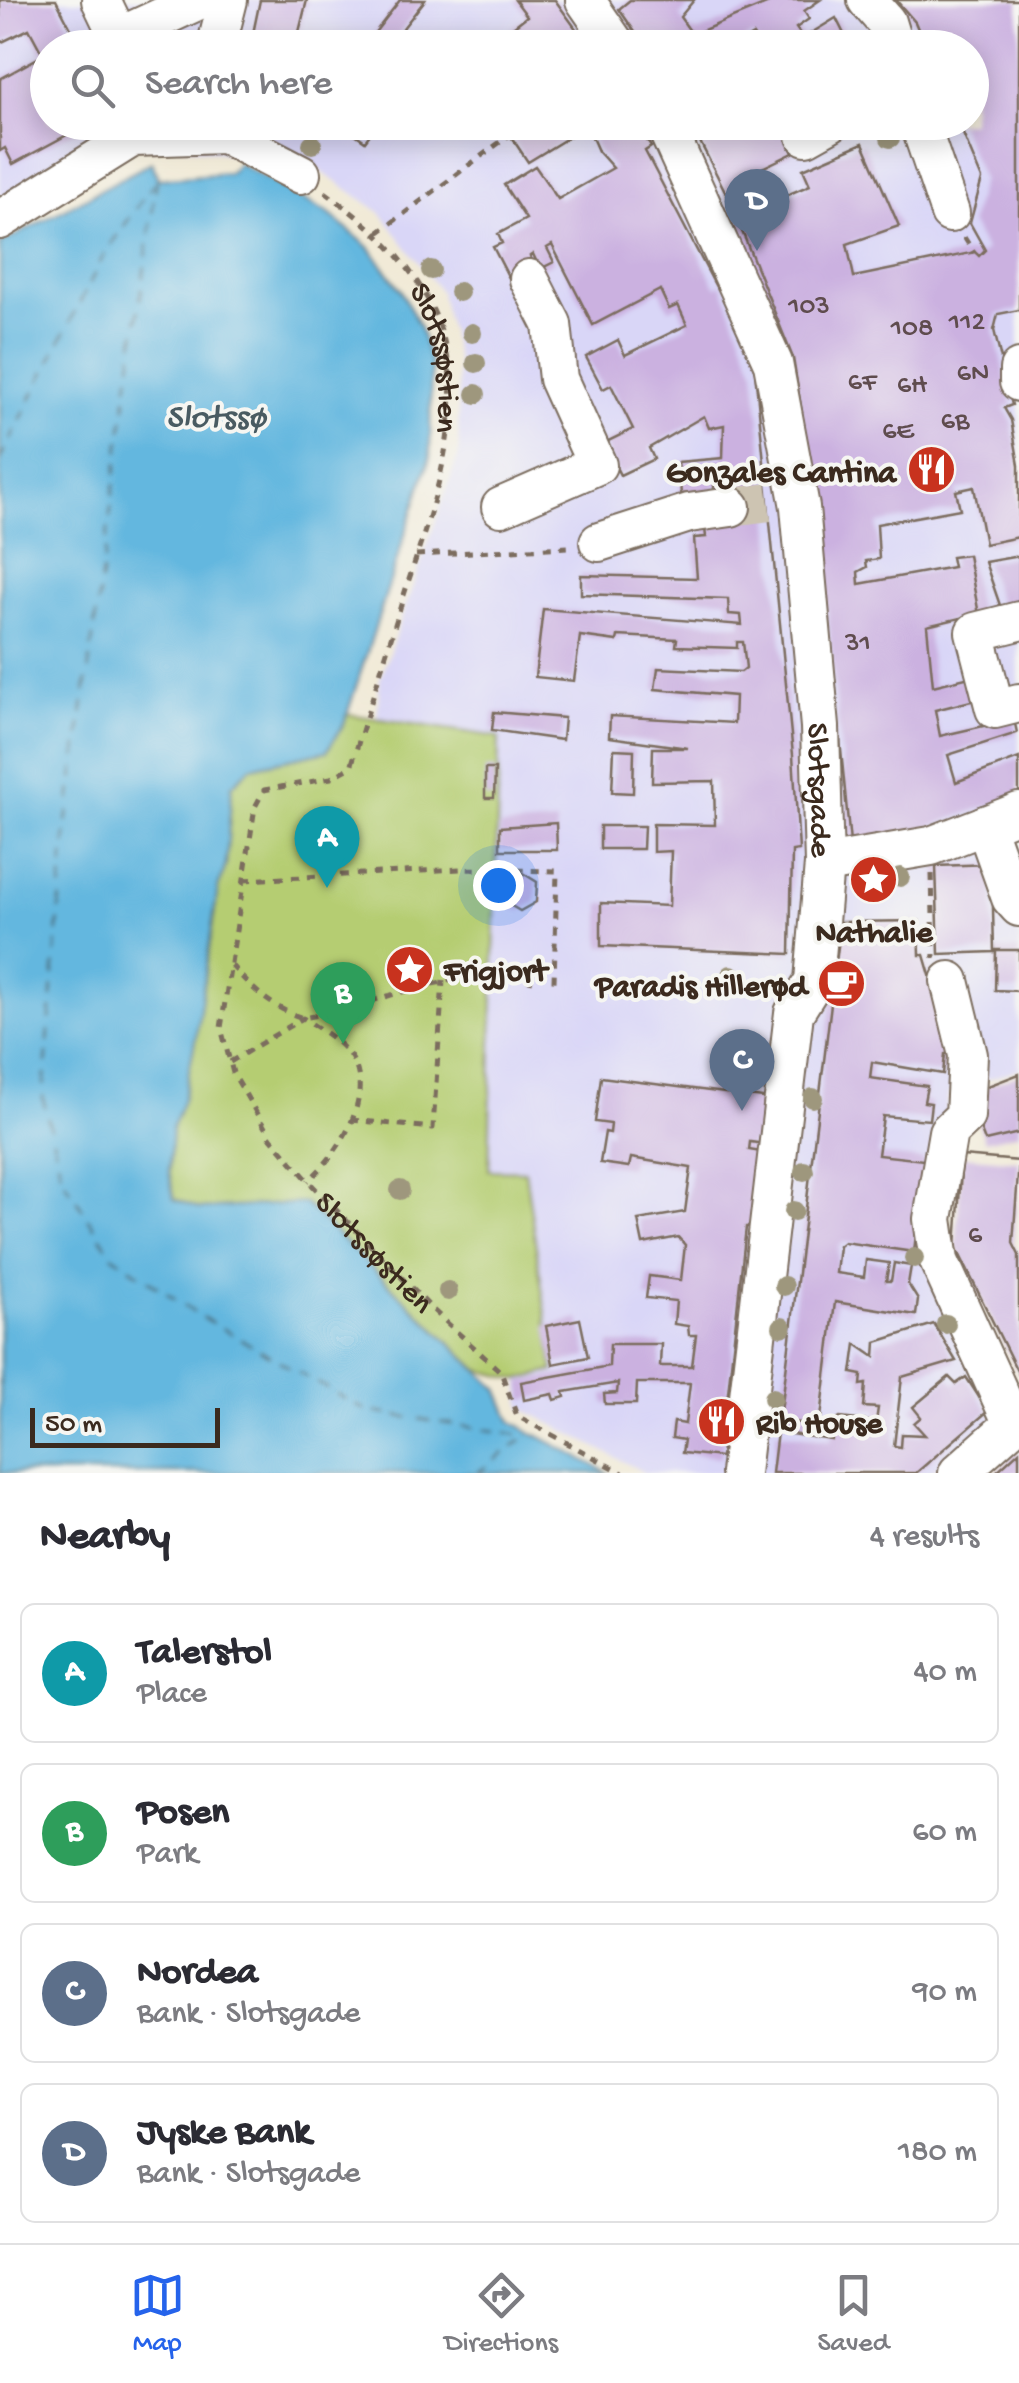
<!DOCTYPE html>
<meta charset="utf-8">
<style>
body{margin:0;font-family:"Gochi Hand",sans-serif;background:#f7f7f7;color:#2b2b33}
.scale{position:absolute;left:30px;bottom:25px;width:190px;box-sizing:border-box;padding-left:10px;border:5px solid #3b2a1e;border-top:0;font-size:28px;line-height:35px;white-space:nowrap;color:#3b2a1e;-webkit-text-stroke:8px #f6f6f2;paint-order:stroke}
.you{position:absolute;left:498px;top:885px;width:35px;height:35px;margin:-25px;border:8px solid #fff;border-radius:50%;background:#1a73e8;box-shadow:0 0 0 15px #1a73e833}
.badge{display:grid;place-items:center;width:65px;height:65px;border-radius:50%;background:#2563eb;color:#fff;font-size:32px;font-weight:700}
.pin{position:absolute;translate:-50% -82px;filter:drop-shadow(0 2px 5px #0008)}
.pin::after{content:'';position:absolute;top:52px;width:35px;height:30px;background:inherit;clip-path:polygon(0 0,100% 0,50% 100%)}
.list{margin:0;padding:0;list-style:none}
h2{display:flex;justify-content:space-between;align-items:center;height:130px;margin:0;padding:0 40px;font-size:42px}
h2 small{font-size:32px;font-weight:400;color:#7c7c81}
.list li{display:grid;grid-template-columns:65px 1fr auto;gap:30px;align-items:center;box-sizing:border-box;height:140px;margin:0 20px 20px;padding:0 20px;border:2px solid #e1e1e2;border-radius:15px}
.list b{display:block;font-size:38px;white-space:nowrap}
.list p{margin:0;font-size:32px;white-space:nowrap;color:#7c7c81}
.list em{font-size:32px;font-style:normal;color:#7c7c81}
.icon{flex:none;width:55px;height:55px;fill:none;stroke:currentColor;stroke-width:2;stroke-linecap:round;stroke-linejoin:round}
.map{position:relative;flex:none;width:1019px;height:1473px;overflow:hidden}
.search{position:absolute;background:#fff;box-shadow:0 5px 25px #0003;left:30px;right:30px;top:30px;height:110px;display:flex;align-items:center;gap:25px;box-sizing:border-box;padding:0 35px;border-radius:55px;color:#7c7c81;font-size:38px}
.sheet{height:770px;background:#fff}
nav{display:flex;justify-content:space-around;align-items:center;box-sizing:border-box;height:140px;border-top:2px solid #e1e1e2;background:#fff;font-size:28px;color:#7c7c81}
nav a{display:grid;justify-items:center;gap:5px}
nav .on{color:#2563eb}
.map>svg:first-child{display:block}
</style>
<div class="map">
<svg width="1019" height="1473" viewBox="0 0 1019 1473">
<rect width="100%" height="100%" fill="#f6f6f2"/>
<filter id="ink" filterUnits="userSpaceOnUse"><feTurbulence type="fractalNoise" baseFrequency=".01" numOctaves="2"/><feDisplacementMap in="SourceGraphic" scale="20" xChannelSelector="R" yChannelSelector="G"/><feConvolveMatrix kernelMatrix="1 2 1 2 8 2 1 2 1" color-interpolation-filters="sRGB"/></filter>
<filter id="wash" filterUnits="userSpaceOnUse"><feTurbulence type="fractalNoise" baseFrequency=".0048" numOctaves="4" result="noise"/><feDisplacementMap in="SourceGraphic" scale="40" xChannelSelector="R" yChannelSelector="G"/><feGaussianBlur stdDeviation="2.25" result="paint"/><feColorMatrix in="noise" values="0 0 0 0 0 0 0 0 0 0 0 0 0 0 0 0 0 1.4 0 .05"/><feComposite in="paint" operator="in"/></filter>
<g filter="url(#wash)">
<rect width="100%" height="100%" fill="#f1ead7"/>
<!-- built -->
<path fill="#d9d6f7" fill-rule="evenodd" d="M 0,0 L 1019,0 L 1019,1069 L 949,1092 L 926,1256 L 995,1421 L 929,1473 L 645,1473 L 522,1408 L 519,1380 L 553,1371 L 489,1170 L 499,738 L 377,719 L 380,679 L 459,455 L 457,361 L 440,291 L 380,212 L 315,167 L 113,136 L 0,207 ZM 48,48 L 972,48 L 972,122 L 48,122 Z"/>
<!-- green -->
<path fill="#b5cd72" stroke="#787c48" stroke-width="2.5" d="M 347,714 L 499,737 L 489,1170 L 525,1171 L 554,1371 L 519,1380 L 479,1370 L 304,1203 L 200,1209 L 174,1199 L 169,1171 L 172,1127 L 183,1100 L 196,1036 L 218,888 L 226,865 L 232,785 L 251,767 L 327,751 Z"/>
<!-- water -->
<path fill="#63b7df" stroke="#4f707e" stroke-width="2.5" d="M 152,162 L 158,179 L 229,173 L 238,163 L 328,213 L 369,247 L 401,290 L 420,328 L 431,366 L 430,457 L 344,724 L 327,751 L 251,767 L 232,785 L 226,865 L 218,888 L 196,1036 L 183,1100 L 172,1127 L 169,1171 L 174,1199 L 200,1209 L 304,1203 L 498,1389 L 512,1422 L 609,1473 L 0,1473 L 0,244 Z"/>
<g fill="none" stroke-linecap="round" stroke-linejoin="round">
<!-- ferry -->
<g stroke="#495b62" stroke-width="2.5" stroke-dasharray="12 10" stroke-linecap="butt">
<path d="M 157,179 L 67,823 L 43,1099 L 62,1177 L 112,1255 L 200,1316 L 367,1411 L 528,1436"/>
<path d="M 0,460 L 105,253 L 154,183"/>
<path d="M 477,1473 L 526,1437"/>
</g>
</g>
<g id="blocks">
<!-- building -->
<g fill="#cbb1e0">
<path d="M 0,0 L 56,0 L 81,48 L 48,48 L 48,122 L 91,122 L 13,164 L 5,148 L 0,151 L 0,79 L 43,55 L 29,29 L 0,43 Z"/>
<path d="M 260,0 L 307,0 L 295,48 L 250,48 Z"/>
<path d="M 400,0 L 425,0 L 396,37 L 405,48 L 363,48 Z"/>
<path d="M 515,0 L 555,0 L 590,48 L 486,48 L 527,16 Z"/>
<path d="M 630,0 L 694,0 L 680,17 L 690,31 L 699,32 L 776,0 L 820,0 L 804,11 L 809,19 L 796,28 L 803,38 L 836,18 L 851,48 L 761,48 L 753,35 L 739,43 L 741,48 L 646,48 L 619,9 Z"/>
<path d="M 896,0 L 1019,0 L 1019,310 L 998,314 L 994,330 L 1012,405 L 1004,408 L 1011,420 L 1019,465 L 1019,537 L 985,544 L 974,487 L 956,491 L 960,509 L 877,524 L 879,559 L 866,561 L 867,567 L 858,572 L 859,584 L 953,567 L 951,557 L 968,555 L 980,620 L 961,624 L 960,618 L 927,626 L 933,686 L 970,677 L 975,700 L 935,710 L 940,736 L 1014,719 L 1017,733 L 948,755 L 956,782 L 1019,758 L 1019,795 L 861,850 L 850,843 L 818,511 L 793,358 L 729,199 L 690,122 L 738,122 L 742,129 L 755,122 L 792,122 L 801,140 L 790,146 L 793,153 L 758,170 L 778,199 L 810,185 L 803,169 L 863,143 L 899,226 L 847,244 L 854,277 L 975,252 L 979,256 L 985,250 L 970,223 L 982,179 L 958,122 L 972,122 L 972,48 L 926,48 L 915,22 Z"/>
<path d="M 338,122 L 379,122 L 365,141 Z"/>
<path d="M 536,122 L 636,122 L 651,147 L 645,151 L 716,287 L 721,284 L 755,371 L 793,755 L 799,850 L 792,851 L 790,954 L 601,946 L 601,903 L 669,906 L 671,851 L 653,852 L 653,824 L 715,825 L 714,781 L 652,782 L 653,748 L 688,748 L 609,737 L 610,716 L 734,723 L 735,696 L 655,689 L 658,668 L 741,672 L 746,668 L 743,642 L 737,642 L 737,648 L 676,646 L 677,639 L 618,636 L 617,641 L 580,636 L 574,681 L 535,677 L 543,609 L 742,625 L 741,615 L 729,614 L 728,599 L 581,594 L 581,575 L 697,578 L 694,538 L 706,537 L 704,519 L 728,499 L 726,484 L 714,485 L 714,491 L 681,494 L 678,462 L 723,458 L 724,425 L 709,428 L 704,416 L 649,448 L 654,459 L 620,475 L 604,443 L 633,429 L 611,385 L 603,389 L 586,357 L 618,340 L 625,355 L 687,325 L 678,305 L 669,309 L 660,290 L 593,325 L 552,245 L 547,248 L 554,262 L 540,269 L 533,254 L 530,256 L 534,266 L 509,278 L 493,247 L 502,243 L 498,234 L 526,219 L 504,185 L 535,166 L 558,199 L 613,168 L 598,151 L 587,126 L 528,162 L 512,138 Z"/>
<path d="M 1019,556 L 1019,610 L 1003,614 L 985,562 Z"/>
<path d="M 494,712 L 564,718 L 562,740 L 492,730 Z"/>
<path d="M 614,749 L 634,750 L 633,793 L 612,792 Z"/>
<path d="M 485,769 L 495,769 L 494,798 L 485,798 Z"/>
<path d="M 556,823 L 557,850 L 500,850 L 500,827 Z"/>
<path d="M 600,826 L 644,826 L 643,849 L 600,849 Z"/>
<path d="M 992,864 L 994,952 L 939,954 L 936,866 Z"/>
<path d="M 521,872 L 537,882 L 536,902 L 520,911 L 503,901 L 504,881 Z"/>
<path d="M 919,921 L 920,955 L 924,955 L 953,1053 L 945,1054 L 943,1074 L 872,1062 L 870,1078 L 927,1086 L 924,1102 L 931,1103 L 929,1120 L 883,1116 L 878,1155 L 924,1160 L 914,1252 L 844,1242 L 839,1246 L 836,1273 L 864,1277 L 866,1260 L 889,1263 L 886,1281 L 891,1281 L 894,1263 L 911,1266 L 908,1284 L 918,1300 L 916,1315 L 835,1302 L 820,1426 L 780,1420 L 841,922 Z"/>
<path d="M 996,950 L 1019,950 L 1019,991 L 995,990 Z"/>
<path d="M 1019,1074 L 1019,1133 L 985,1141 L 967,1094 Z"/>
<path d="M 601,1077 L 771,1099 L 765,1144 L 750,1142 L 749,1150 L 761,1152 L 750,1227 L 746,1227 L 721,1457 L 682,1453 L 684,1440 L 672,1438 L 674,1422 L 685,1424 L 690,1383 L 637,1383 L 636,1404 L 605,1404 L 604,1394 L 617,1393 L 618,1383 L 564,1392 L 565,1397 L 555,1400 L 553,1394 L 524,1400 L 521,1382 L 609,1366 L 610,1344 L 661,1344 L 660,1366 L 692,1366 L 696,1335 L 689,1335 L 688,1326 L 674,1324 L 676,1301 L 646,1298 L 649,1276 L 681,1280 L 685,1245 L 678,1237 L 643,1244 L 638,1220 L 685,1212 L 691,1168 L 631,1158 L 629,1167 L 600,1163 L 605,1132 L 610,1133 L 611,1124 L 595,1122 Z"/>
<path d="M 962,1156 L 1019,1161 L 1013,1243 L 1019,1255 L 1019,1375 L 956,1247 Z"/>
<path d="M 580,1319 L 588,1357 L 553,1364 L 546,1326 Z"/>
<path d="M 934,1324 L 956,1361 L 902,1377 L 894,1446 L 901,1447 L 902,1434 L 925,1435 L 914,1423 L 921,1417 L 913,1407 L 949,1377 L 956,1384 L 966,1377 L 988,1411 L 916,1473 L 772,1473 L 777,1432 L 832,1440 L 833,1423 L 840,1418 L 876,1422 L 878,1408 L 864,1407 L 866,1384 L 861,1385 L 862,1375 L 852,1373 L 856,1344 L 875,1357 L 876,1342 Z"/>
<path d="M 1019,1451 L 1019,1473 L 995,1473 Z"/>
</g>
</g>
</g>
<g filter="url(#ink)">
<use href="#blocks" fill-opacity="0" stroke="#7b6d5f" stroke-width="2.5"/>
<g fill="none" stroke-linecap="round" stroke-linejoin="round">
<!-- minor-tunnel -->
<path stroke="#cdc4b2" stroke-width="38" stroke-dasharray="38 19" stroke-linecap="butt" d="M 731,507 L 769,502"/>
<defs>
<g id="minor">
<path d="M 101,0 L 124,48"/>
<path d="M 585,0 L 618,48"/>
<path d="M 867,0 L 886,22 L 894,48"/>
<path d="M 119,37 L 199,0"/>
<path d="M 216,48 L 228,0"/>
<path id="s2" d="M 664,122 L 773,363 L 800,507 L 820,727 L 824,864 L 814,981 L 794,1013 L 740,1473"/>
<path d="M 919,122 L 950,213"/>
<path d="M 806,136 L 831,122"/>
<path d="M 0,220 L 133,137 L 224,134 L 301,174"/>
<path d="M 1019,369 L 1019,382"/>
<path d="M 501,507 L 597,465 L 558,379 L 552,324 L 529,279"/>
<path d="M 599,542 L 689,513 L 731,507"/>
<path d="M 1019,621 L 975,632 L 995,709 L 1019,703"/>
<path d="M 985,825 L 1011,898 L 1019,907"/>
<path d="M 824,864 L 931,846 L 1019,812"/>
<path d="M 950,981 L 968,1055 L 965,1116 L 948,1132 L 933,1219 L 939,1261 L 1013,1424"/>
<path d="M 958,1473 L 1019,1419"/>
</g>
</defs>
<!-- minor casing -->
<use href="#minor" stroke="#7b6d5f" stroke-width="42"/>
<!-- path -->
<g stroke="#7b6d5f" stroke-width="5" stroke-dasharray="8 8" stroke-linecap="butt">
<path id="s1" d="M 325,192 C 367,223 404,254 429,302 C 478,395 432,507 403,598 C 386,655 368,711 351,767 L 331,778 L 264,790 L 255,807 L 221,1028 L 233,1073 L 271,1138 L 313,1186 L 433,1310 L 501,1372 L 517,1416 L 623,1473"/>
<path d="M 378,233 L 527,122"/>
<path d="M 964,237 L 974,253"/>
<path d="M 416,555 L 568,547"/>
<path d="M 932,874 L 934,958"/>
<path d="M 244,880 L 461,869 L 557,871 L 554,982"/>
<path d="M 231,965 C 252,989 272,1008 303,1018 C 381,1005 452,963 533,981"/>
<path d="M 230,1062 L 303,1018 C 321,1030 348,1045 356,1067 C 370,1107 336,1156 308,1181"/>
<path d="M 351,1120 L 433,1128 L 443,980"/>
</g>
<!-- minor -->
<use href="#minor" stroke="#fff" stroke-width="38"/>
</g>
<!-- trees -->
<g fill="#9e977d">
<circle cx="890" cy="138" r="10"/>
<circle cx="312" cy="144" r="10"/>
<circle cx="431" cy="270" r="10"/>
<circle cx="459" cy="292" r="10"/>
<circle cx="472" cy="333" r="10"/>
<circle cx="476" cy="363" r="10"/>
<circle cx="476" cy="394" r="10"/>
<circle cx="900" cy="877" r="10"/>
<circle cx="731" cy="975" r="10"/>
<circle cx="813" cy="1098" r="10"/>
<circle cx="804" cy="1171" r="10"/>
<circle cx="400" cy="1190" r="10"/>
<circle cx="794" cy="1211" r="10"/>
<circle cx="914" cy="1258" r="10"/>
<circle cx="784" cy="1286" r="10"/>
<circle cx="448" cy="1291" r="10"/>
<circle cx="946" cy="1324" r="10"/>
<circle cx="782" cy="1327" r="10"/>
<circle cx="773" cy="1398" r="10"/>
</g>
</g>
<!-- icons -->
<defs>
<symbol id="restaurant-disc" viewBox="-11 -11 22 22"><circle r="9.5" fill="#c8321e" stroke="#f6f6f2"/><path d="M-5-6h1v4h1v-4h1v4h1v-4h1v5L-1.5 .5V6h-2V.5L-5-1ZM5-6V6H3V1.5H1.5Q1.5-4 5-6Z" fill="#fff"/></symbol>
<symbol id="sight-disc" viewBox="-11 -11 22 22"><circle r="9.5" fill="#c8321e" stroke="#f6f6f2"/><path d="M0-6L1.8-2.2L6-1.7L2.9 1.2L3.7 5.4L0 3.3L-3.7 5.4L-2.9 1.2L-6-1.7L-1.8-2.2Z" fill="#fff"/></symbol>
<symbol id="cafe-disc" viewBox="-11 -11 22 22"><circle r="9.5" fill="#c8321e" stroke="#f6f6f2"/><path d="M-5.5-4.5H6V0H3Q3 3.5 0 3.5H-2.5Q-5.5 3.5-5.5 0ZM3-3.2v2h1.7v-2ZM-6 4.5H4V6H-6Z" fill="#fff"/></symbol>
</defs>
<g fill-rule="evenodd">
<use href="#restaurant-disc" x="904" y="442" width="55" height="55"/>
<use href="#sight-disc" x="846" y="852" width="55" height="55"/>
<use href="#sight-disc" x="382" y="942" width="55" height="55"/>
<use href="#cafe-disc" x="814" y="956" width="55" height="55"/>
<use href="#restaurant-disc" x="694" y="1394" width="55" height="55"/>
</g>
<g text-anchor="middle" stroke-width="8" stroke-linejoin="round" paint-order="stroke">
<!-- number labels -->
<g font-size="28" fill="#5f4c4e">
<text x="809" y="313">103</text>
<text x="967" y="329">112</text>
<text x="912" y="335">108</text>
<text x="973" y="380">6N</text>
<text x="862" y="389">6F</text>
<text x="912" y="392">6H</text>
<text x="955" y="428">6B</text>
<text x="898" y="438">6E</text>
<text x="858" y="650">31</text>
<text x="975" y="1242">6</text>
</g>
<!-- street labels -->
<g font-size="32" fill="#3b2a1e" stroke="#f6f6f2">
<text dy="11" stroke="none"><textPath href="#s1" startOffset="210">Slotssøstien</textPath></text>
<text dy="11" stroke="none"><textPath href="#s2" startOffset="695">Slotsgade</textPath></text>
<text dy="11" stroke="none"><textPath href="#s1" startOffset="1245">Slotssøstien</textPath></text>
</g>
<!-- poi labels -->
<g font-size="32" font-weight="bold" fill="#3b2a1e" stroke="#f6f6f2" text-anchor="end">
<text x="896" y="481">Gonzales Cantina</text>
<text x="874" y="941" text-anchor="middle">Nathalie</text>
<text x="444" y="980" text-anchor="start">Frigjort</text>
<text x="807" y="995">Paradis Hillerød</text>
<text x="756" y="1432" text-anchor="start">Rib House</text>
</g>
<!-- water labels -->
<g font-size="35" font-style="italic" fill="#495b62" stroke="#f6f6f2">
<text x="216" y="426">Slotssø</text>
</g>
</g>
</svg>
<div class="scale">50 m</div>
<div class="you"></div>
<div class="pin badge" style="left:327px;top:888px;background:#0f9aa8">A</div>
<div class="pin badge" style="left:343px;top:1044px;background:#2e9e5b">B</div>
<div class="pin badge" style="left:742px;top:1111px;background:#5c6f8a">C</div>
<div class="pin badge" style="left:757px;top:251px;background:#5c6f8a">D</div>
<div class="search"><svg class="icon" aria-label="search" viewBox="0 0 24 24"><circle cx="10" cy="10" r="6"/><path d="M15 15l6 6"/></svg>Search here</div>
</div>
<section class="sheet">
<h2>Nearby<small>4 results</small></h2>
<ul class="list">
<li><span class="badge" style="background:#0f9aa8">A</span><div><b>Talerstol</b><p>Place</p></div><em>40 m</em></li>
<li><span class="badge" style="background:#2e9e5b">B</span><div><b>Posen</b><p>Park</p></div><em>60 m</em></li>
<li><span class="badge" style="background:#5c6f8a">C</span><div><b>Nordea</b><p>Bank · Slotsgade</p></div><em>90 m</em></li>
<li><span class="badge" style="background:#5c6f8a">D</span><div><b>Jyske Bank</b><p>Bank · Slotsgade</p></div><em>180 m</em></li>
</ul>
</section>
<nav>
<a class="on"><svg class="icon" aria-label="map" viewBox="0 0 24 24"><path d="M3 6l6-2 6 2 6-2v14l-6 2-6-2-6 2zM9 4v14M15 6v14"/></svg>Map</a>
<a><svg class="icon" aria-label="directions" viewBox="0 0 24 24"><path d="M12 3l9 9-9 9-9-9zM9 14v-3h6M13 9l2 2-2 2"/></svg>Directions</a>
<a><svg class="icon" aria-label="saved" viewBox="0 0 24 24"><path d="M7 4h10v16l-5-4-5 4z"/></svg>Saved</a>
</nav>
